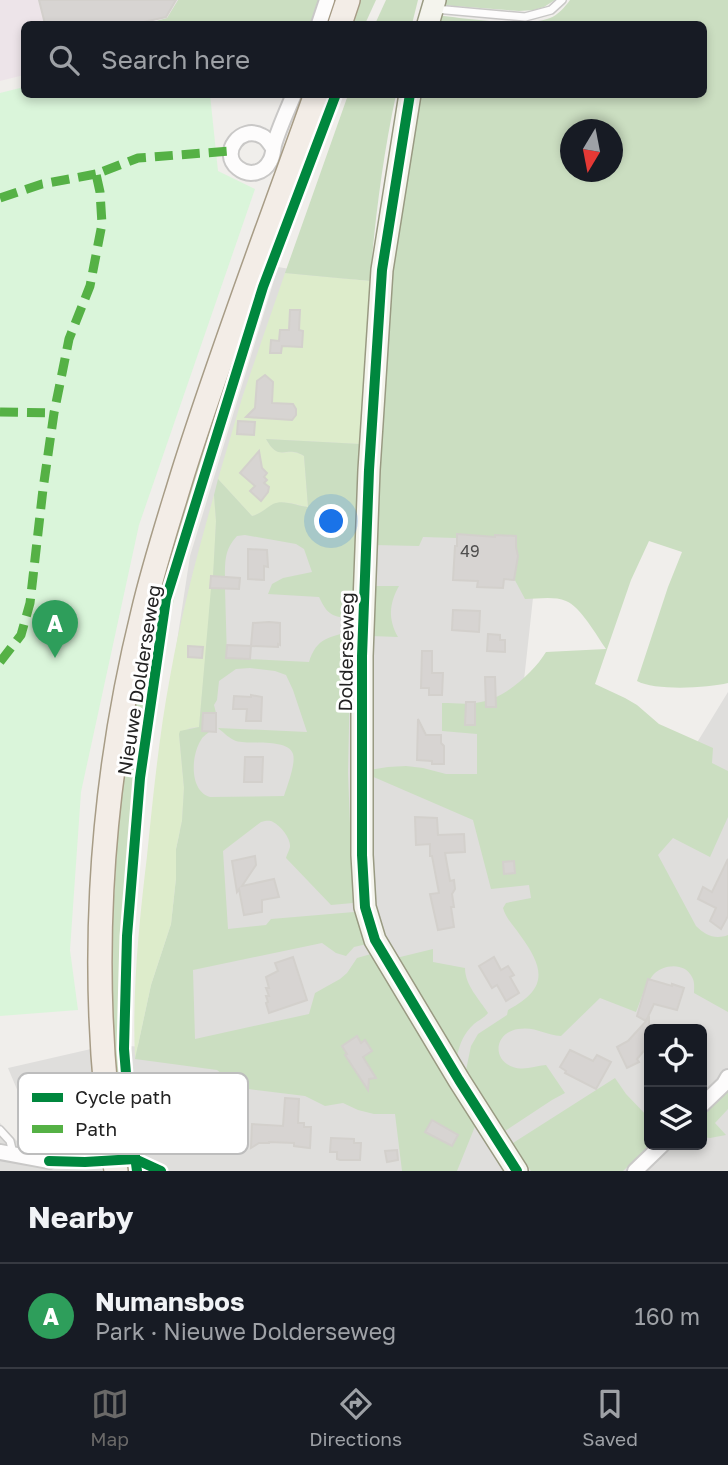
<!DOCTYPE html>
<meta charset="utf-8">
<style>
body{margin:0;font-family:"Golos Text",sans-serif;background:#20242c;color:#f1f3f6}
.controls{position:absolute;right:21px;bottom:21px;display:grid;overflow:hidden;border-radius:10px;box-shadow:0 4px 10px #0003}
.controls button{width:63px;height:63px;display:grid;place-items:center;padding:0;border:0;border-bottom:2px solid #363941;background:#171b24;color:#f1f3f6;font:35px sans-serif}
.compass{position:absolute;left:560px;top:119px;width:63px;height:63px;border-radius:50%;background:#171b24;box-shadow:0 4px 10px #0003;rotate:190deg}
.you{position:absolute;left:332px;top:522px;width:24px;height:24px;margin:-18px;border:5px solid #fff;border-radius:50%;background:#1a73e8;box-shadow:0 0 0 10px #1a73e833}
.badge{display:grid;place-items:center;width:46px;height:46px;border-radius:50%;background:#6a6968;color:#fff;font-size:23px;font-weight:700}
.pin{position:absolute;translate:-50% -58px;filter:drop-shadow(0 2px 4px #0008)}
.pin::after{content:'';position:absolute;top:37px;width:24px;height:21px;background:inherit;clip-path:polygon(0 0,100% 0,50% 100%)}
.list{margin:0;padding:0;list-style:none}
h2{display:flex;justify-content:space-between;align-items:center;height:91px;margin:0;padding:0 28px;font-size:30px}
h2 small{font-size:23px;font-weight:400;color:#9ea1a6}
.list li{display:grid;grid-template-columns:46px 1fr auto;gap:21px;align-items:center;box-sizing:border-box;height:105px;padding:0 28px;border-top:2px solid #363941}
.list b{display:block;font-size:26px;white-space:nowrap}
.list p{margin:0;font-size:23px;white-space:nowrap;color:#9ea1a6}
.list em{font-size:23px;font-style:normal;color:#9ea1a6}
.icon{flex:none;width:38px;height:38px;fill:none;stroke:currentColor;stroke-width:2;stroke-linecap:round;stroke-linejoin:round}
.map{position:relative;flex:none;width:728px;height:1171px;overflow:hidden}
.search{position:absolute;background:#171b24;box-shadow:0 4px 10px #0003;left:21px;right:21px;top:21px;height:77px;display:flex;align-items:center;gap:18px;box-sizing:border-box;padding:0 24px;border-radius:10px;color:#9ea1a6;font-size:26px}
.sheet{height:196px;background:#171b24}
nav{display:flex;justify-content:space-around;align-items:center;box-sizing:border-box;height:98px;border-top:2px solid #363941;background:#171b24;font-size:19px;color:#9ea1a6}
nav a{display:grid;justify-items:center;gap:4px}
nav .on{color:#6a6968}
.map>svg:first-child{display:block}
</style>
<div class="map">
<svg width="728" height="1171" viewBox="0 0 728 1171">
<rect width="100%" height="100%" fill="#f0eeeb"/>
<!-- residential -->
<g fill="#dfdedc" fill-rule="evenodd">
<path d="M 278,267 L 398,287 L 541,525 L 517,744 L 641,834 L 728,692 L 728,1171 L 140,1171 L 133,1130 L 129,1046 L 187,1050 L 174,661 L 190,556 ZM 649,1029 L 702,1029 L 702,1145 L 649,1145 Z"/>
<path d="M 91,1049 L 102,1171 L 0,1171 L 0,1123 L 30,1155 L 45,1156 L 8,1068 Z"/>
</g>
<!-- industrial -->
<path fill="#ede4e9" d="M 0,0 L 183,0 L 172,24 L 24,24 L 24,75 L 0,81 Z"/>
<!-- grass -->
<g fill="#ddeccb">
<path d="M 285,273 L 370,281 L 360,444 L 266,439 C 279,463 287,445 304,456 L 308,507 C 296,505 283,499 272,505 C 265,509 260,514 252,516 L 218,479 L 243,395 Z"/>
<path d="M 214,495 L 216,521 L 214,564 L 199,727 L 190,728 L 179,734 L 184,788 L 182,821 L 176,849 L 176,878 L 171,924 L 151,985 L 135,1059 C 132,991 139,923 147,856 C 153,797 159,736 170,677 C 181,615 197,555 214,495 Z"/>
</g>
<!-- forest -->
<g fill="#cbdec1" fill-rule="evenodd">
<path d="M 178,0 L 319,0 L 313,24 L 145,24 L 167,18 Z"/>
<path d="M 355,0 L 376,0 L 365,24 L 346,24 Z"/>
<path d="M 386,0 L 418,0 L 412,24 L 375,24 Z"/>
<path d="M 443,0 L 555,0 L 544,7 L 534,10 L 519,11 L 441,5 Z"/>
<path d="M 570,0 L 728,0 L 728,683 C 708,688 655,691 637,681 L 668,587 L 682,552 L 649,541 L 631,580 L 595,684 L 625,698 L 637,705 L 659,724 L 713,748 L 712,763 L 728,771 L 728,817 L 710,857 L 673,838 L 658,855 L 696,926 C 705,935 715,940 728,935 L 728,1012 L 694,993 C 694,988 695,982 692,977 C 685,962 663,964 653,975 C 645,985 641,1000 636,1012 L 600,998 L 561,1036 C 545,1035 535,1026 518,1029 C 494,1033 492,1060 513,1067 C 524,1071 535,1066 546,1065 L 565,1093 L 552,1100 L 505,1131 L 466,1070 L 471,1046 L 478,1034 L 507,1015 L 508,1010 C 548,989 545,969 520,935 C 514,926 506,919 503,908 L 506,903 L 531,898 L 529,885 L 491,889 L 473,820 L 369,775 L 369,770 L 388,767 L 406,766 L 423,768 L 446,774 L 477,774 L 477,734 L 442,731 L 442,703 C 455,703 469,705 481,702 C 504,699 534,672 546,652 L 606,649 C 597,636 580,606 566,601 C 554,596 538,599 525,599 L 494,541 L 488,539 L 423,537 L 419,546 L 374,545 L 387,297 L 419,95 L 704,94 L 704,24 L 433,24 L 435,15 C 463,18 526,28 550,18 C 558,15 565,7 570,0 ZM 570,130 L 612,130 L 612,172 L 570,172 Z"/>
<path d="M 320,95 L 337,95 C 278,255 218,416 178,583 C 156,669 145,758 135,847 C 129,899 123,952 122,1005 C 121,1054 124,1103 129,1152 L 121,1152 L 116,1104 L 112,977 L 113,913 L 119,814 L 124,761 L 158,578 Z"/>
<path d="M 348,95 L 396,95 C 383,155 375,219 370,281 L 285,273 Z"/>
<path d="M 266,439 L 360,444 L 352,619 C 332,616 328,616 319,597 L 268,594 L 272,584 L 283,578 L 312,572 L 304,549 L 296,544 L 245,535 L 237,536 C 225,549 225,560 225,577 L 213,576 L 216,521 L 214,495 L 218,479 L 252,516 C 260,514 265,509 273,504 C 283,499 297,506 308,507 L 304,456 C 286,444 280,464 266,439 Z"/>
<path d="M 372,586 L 399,586 C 389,604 388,619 398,637 L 371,636 Z"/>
<path d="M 211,588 L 225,589 L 227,658 L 309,662 C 317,637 329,638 351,631 L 348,773 L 353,903 L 331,905 L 286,858 C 286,857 290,848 290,847 C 291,839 281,826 273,822 C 269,820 266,821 261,822 L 223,851 L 228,929 L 266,925 L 271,919 L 354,912 L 367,944 L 354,947 L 346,956 L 336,953 L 322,943 L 193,970 L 195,1039 L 309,1014 L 315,993 L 340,979 L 347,973 L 357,958 L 371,954 L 435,1061 L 476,1124 L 457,1171 L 402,1171 L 395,1114 L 374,1114 L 358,1110 L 343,1103 L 325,1106 L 305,1096 L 240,1088 L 217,1070 L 135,1059 L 151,985 L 171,924 L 176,878 L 176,849 L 182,821 L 184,788 L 179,734 L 180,731 L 199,727 ZM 250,668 L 275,671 L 286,675 L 293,690 L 307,732 L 218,728 C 224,733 230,739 236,741 C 249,745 288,738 293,754 C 296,764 287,786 284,796 L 210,797 C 189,791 191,755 201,740 C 202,737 207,734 209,732 L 202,731 L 203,713 L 216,713 L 214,705 L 217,700 L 219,681 L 236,669 Z"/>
<path d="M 433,949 L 433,962 L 465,968 C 465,985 479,999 488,1013 C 484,1018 479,1020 474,1024 C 464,1033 460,1043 457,1056 L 396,958 Z"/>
<path d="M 615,1078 L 626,1094 L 649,1118 L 649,1145 L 651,1145 L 623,1171 L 531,1171 L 513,1143 Z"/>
<path d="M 728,1088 L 728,1109 L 715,1123 L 726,1135 L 710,1138 L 702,1137 L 702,1118 Z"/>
</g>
<!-- park -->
<path fill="#daf5da" d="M 24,87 L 24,94 L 210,95 L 218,171 L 255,189 L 139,525 L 81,792 L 70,950 L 78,1010 L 0,1016 L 0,93 Z"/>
<!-- building -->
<g fill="#d7d4d2" stroke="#d3d0cc" stroke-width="2">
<path d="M 39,0 L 176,0 L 166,17 L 135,24 L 45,24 Z"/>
<path d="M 290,310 L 300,310 L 299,330 L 303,331 L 302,347 L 282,346 L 281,353 L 270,353 L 271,340 L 279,341 L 280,330 L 289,330 Z"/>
<path d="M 265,375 L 273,382 L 272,403 L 293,404 L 296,409 L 296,415 L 292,420 L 246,417 L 255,408 L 257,381 Z"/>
<path d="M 238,421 L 255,422 L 254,435 L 237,434 Z"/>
<path d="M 259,451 L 262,468 L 267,473 L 264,477 L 267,480 L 264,483 L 269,487 L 268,492 L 261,501 L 250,491 L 255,486 L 240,473 Z"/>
<path d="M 457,534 L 495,537 L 495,535 L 516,536 L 516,547 L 518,556 L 514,580 L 504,579 L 503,588 L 477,587 L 478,581 L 453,580 L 455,546 L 457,546 Z"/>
<path d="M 248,549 L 267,550 L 268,567 L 264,566 L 264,580 L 248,579 Z"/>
<path d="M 211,576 L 240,578 L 239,589 L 210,588 Z"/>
<path d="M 453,610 L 480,611 L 479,632 L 452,630 Z"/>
<path d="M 269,622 L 280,623 L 280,645 L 278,644 L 278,647 L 251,646 L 253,623 Z"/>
<path d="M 488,634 L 500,635 L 500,640 L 505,640 L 505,652 L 487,651 Z"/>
<path d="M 227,645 L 251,646 L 250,659 L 226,658 Z"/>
<path d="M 188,646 L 203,647 L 202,658 L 188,657 Z"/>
<path d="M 422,651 L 432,651 L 432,673 L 443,673 L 442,695 L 429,695 L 429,688 L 421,688 Z"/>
<path d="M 485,677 L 495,677 L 496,707 L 486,707 Z"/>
<path d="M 251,695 L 262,697 L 261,721 L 246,721 L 247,709 L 233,709 L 234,696 L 251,697 Z"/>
<path d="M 466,702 L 475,702 L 475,725 L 465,725 Z"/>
<path d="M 203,713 L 216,713 L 216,732 L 202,731 Z"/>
<path d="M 418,719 L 426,735 L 441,735 L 441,743 L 444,746 L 444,764 L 432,764 L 432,761 L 417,760 Z"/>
<path d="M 245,757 L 263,757 L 262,782 L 244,782 Z"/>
<path d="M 415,817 L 437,818 L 438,835 L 464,834 L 465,852 L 445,853 L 450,881 L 454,880 L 455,889 L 452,894 L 454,907 L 451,907 L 454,927 L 438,930 L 430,894 L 439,893 L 432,856 L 430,856 L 430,844 L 416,845 Z"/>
<path d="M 255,856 L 256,865 L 242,886 L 274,879 L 279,897 L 262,900 L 262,912 L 244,915 L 239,889 L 237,892 L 232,861 Z"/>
<path d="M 728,859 L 728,916 L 721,929 L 710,921 L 716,908 L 698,899 L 703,887 L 712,892 Z"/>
<path d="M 514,861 L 515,873 L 504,874 L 503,862 Z"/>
<path d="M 293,957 L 307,1000 L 269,1013 L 266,1003 L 268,1002 L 266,996 L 269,996 L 266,988 L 269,988 L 266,977 L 278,971 L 275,963 Z"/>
<path d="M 494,957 L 501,970 L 508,966 L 514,975 L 510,977 L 519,993 L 506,1001 L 497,985 L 492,988 L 479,966 Z"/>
<path d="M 648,979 L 672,986 L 672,984 L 684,988 L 677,1010 L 654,1004 L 646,1021 L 637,1016 Z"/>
<path d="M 649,1018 L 649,1045 L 637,1059 L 639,1062 L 627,1068 L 617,1047 L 628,1041 Z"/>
<path d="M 357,1036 L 361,1043 L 365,1040 L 372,1051 L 363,1057 L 376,1078 L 369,1079 L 368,1090 L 345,1055 L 347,1054 L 342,1046 Z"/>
<path d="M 570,1050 L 593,1061 L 597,1055 L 611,1062 L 596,1089 L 565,1073 L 566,1071 L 560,1067 Z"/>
<path d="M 285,1098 L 299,1099 L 298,1123 L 304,1123 L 304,1127 L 311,1127 L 310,1148 L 294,1146 L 294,1143 L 269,1142 L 269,1143 L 259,1143 L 251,1148 L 252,1124 L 283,1126 Z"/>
<path d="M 432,1120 L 458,1135 L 452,1146 L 425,1132 Z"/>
<path d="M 331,1138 L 354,1139 L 354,1143 L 361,1143 L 360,1160 L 340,1160 L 337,1159 L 337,1152 L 330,1152 Z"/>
<path d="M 397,1150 L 398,1160 L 387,1162 L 385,1151 Z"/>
</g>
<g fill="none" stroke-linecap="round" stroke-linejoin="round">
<defs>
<g id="service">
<path d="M 435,9 L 525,17 L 551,10 L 562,0"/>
<path d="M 0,1130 L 10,1141 L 13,1153"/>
</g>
<g id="minor">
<path d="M 319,24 L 327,0"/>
<path d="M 273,148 C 270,144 267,138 262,136 C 241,124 219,153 238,168 C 249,177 264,173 270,161 C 273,156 273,151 274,145 C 279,128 287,111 294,94"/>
<path d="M 702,1105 L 724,1084 L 728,1077"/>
<path d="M 0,1152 L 49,1161"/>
<path d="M 635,1171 L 662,1145"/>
</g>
<g id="secondary">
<path d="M 428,24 L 435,0"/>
<path d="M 410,94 L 382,270 L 369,470 L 362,656 L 362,855 L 365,907 L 375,940 L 459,1080 L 517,1171"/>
</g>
<g id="primary">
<path d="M 340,24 L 348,0"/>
<path d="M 116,1171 C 87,986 98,794 143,612 C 154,565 169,519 183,473 C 223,346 271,221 316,94"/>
</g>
</defs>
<!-- service casing -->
<use href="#service" stroke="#c9c8c7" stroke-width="10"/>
<!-- minor casing -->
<use href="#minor" stroke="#c9c8c7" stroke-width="18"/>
<!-- secondary casing -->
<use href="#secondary" stroke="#999a82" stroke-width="24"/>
<!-- primary casing -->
<use href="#primary" stroke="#a79c86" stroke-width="26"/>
<!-- service -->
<use href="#service" stroke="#fdfcfc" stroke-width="7"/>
<!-- minor -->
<use href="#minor" stroke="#fdfcfc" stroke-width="14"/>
<!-- secondary -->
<use href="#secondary" stroke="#f4f4ed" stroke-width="21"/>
<!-- primary -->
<use href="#primary" stroke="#f3ede7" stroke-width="23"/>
<!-- quiet -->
<g stroke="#55b145" stroke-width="9" stroke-dasharray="18 9" stroke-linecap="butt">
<path d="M 0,198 L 42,184 L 96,174"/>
<path d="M 0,412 L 54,413"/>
<path d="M 0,662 L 21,635 L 30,603 L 43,489 L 54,413 L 69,339 L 90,286 L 102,224 L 100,192 L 96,174 L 138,158 L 231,151"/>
</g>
<defs>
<g id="cycleway">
<path d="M 410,94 L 382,270 L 369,470 L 362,656 L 362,855 L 365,907 L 375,940 L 459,1080 L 517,1171"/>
<path d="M 49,1161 L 85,1162 L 135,1159 L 161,1171"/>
<path d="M 137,1171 L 129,1110 L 124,1049 L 127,936 L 140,778 L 166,599 L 263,287 L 336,94"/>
</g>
</defs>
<!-- cycleway casing -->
<use href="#cycleway" stroke="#fff" stroke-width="15"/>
<!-- cycleway -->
<use href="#cycleway" stroke="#00873e" stroke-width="10"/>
</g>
<g text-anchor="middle" stroke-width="6" stroke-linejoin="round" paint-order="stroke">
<!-- number labels -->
<g font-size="16" fill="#4f4e4e">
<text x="470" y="557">49</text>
</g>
<!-- street labels -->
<g font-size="19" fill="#222" stroke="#fff">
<text transform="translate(346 652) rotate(-89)" y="7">Dolderseweg</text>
<text transform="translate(139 680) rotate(-81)" y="7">Nieuwe Dolderseweg</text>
</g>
</g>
<!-- legend -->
<rect x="18" y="1073" width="230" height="81" rx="10" fill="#fff" stroke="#bdbdbd" stroke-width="2"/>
<rect x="32" y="1093" width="31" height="9" fill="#00873e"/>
<rect x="32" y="1125" width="31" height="8" fill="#55b145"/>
<g font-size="19" fill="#222">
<text x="75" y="1104">Cycle path</text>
<text x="75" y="1136">Path</text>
</g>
</svg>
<div class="controls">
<button><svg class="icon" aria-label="locate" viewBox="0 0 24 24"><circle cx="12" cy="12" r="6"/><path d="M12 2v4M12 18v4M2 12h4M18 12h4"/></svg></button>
<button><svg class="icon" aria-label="layers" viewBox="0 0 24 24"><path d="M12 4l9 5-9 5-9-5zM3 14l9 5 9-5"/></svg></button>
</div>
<svg class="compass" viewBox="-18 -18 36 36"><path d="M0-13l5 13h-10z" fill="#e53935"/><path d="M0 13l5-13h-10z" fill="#9ea1a6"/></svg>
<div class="you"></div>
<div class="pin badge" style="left:55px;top:658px;background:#2e9e5b">A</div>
<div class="search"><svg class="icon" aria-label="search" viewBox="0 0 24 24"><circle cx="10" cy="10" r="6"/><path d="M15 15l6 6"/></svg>Search here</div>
</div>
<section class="sheet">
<h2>Nearby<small></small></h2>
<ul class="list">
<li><span class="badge" style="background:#2e9e5b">A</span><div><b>Numansbos</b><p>Park · Nieuwe Dolderseweg</p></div><em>160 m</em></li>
</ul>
</section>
<nav>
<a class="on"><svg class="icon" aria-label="map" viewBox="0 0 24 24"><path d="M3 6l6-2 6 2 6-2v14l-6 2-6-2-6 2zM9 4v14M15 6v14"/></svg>Map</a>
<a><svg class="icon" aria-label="directions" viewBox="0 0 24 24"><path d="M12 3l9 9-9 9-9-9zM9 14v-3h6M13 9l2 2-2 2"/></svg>Directions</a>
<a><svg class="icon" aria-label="saved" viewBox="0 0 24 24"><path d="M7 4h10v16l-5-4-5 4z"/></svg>Saved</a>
</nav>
